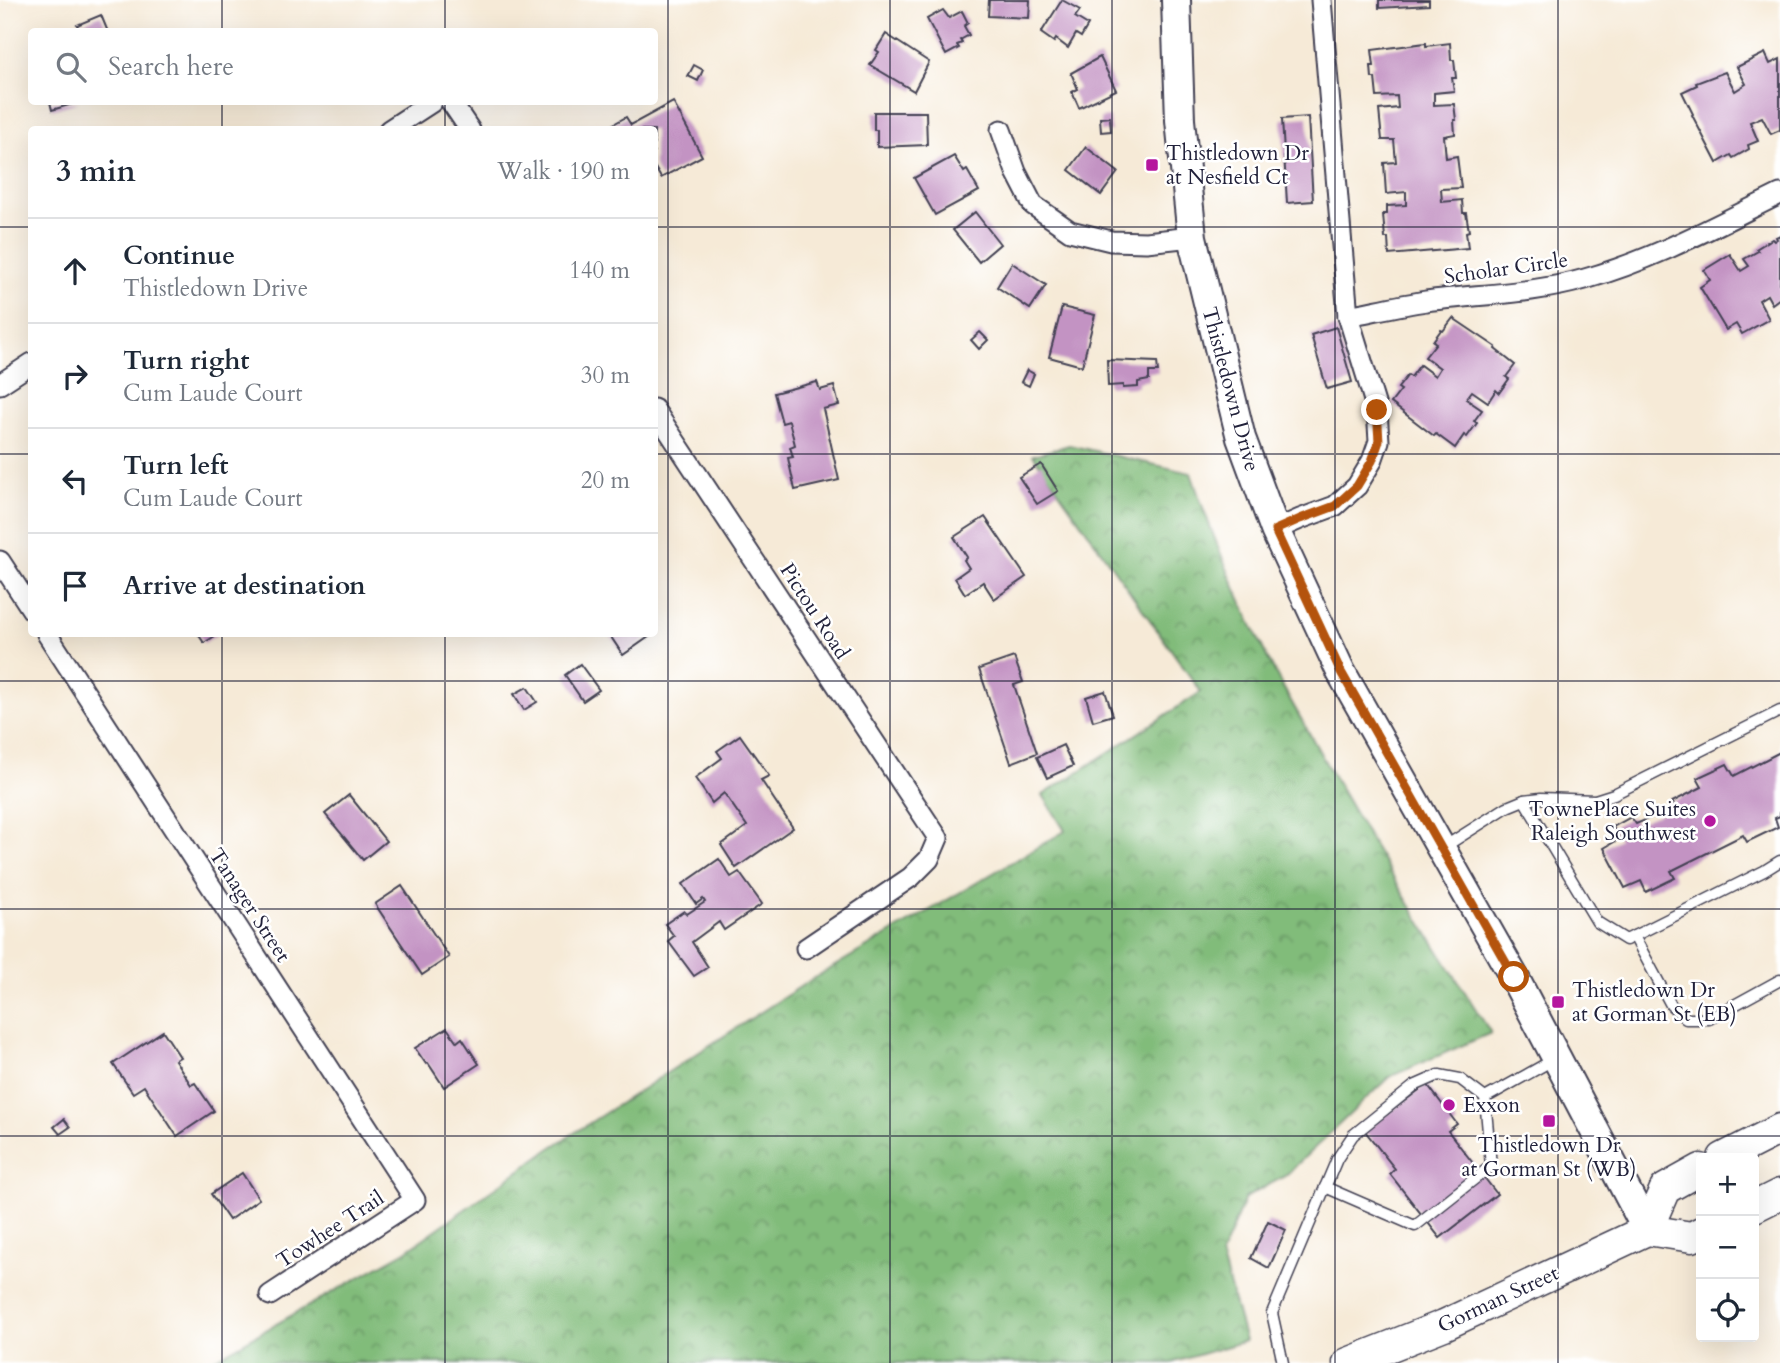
<!DOCTYPE html>
<meta charset="utf-8">
<style>
body{margin:0;font-family:Cardo,serif;background:#f2f2f3;color:#1f2937}
.controls{position:absolute;right:21px;bottom:21px;display:grid;overflow:hidden;border-radius:7px;box-shadow:0 7px 28px #0002}
.controls button{width:63px;height:63px;display:grid;place-items:center;padding:0;border:0;border-bottom:2px solid #e0e1e3;background:#fff;color:#1f2937;font:35px sans-serif}
.stop{position:absolute;width:21px;height:21px;margin:-16px;border:5px solid #b45309;border-radius:50%;background:#fff}
.stop.end{background:#b45309;border-color:#fff;box-shadow:0 2px 7px #0008}
.list{margin:0;padding:0;list-style:none}
h2{display:flex;justify-content:space-between;align-items:center;height:91px;margin:0;padding:0 28px;font-size:30px}
h2 small{font-size:23px;font-weight:400;color:#747a83}
.list li{display:grid;grid-template-columns:46px 1fr auto;gap:21px;align-items:center;box-sizing:border-box;height:105px;padding:0 28px;border-top:2px solid #e0e1e3}
.list b{display:block;font-size:26px;white-space:nowrap}
.list p{margin:0;font-size:23px;white-space:nowrap;color:#747a83}
.list em{font-size:23px;font-style:normal;color:#747a83}
.icon{flex:none;width:38px;height:38px;fill:none;stroke:currentColor;stroke-width:2;stroke-linecap:round;stroke-linejoin:round}
.map{position:relative;flex:none;width:1780px;height:1363px;overflow:hidden}
.search{position:absolute;background:#fff;box-shadow:0 7px 28px #0002;left:28px;top:28px;width:630px;height:77px;display:flex;align-items:center;gap:18px;box-sizing:border-box;padding:0 24px;border-radius:7px;color:#747a83;font-size:26px}
.panel{position:absolute;background:#fff;box-shadow:0 7px 28px #0002;left:28px;top:126px;width:630px;height:511px;border-radius:7px}
.map>svg:first-child{display:block}
</style>
<div class="map">
<svg width="1780" height="1363" viewBox="0 0 1780 1363">
<defs>
<pattern id="forest-crowns" width="20" height="18" patternUnits="userSpaceOnUse" patternTransform="scale(1.75)"><rect width="20" height="18" fill="#81bc7a"/><path d="M2 6a3 3 0 1 1 6 0M12 15a3 3 0 1 1 6 0" fill="none" stroke="#699865"/></pattern>
</defs>
<rect width="100%" height="100%" fill="#fff"/>
<filter id="ink" filterUnits="userSpaceOnUse"><feTurbulence type="fractalNoise" baseFrequency=".0143" numOctaves="2"/><feDisplacementMap in="SourceGraphic" scale="14" xChannelSelector="R" yChannelSelector="G"/><feConvolveMatrix kernelMatrix="1 2 1 2 8 2 1 2 1" color-interpolation-filters="sRGB"/></filter>
<filter id="wash" filterUnits="userSpaceOnUse"><feTurbulence type="fractalNoise" baseFrequency=".00686" numOctaves="4" result="noise"/><feDisplacementMap in="SourceGraphic" scale="28" xChannelSelector="R" yChannelSelector="G"/><feGaussianBlur stdDeviation="1.57" result="paint"/><feColorMatrix in="noise" values="0 0 0 0 0 0 0 0 0 0 0 0 0 0 0 0 0 1.4 0 .05"/><feComposite in="paint" operator="in"/></filter>
<g filter="url(#wash)">
<rect width="100%" height="100%" fill="#f6ead7"/>
<!-- forest -->
<path fill="url(#forest-crowns)" stroke="#526f5a" stroke-width="2" d="M 1069,445 L 1191,473 C 1212,537 1239,599 1268,659 C 1282,686 1297,712 1312,738 C 1367,839 1429,936 1491,1033 L 1389,1077 L 1285,1176 L 1245,1198 L 1221,1255 L 1245,1341 L 1171,1363 L 207,1363 L 406,1251 L 551,1148 L 809,981 L 1065,831 L 1043,795 L 1201,692 L 1033,455 Z"/>
<g id="blocks">
<!-- building -->
<g fill="#c393c3">
<path d="M 989,0 L 1030,0 L 1029,18 L 988,16 Z"/>
<path d="M 1062,0 L 1080,10 L 1075,17 L 1088,25 L 1081,37 L 1076,34 L 1068,48 L 1056,39 L 1054,42 L 1041,33 Z"/>
<path d="M 1379,0 L 1429,0 L 1429,5 L 1379,8 Z"/>
<path d="M 943,10 L 949,18 L 962,11 L 968,23 L 964,26 L 969,35 L 960,40 L 962,43 L 957,45 L 959,48 L 946,55 L 927,19 Z"/>
<path d="M 101,15 L 108,32 L 80,32 L 77,25 Z"/>
<path d="M 886,34 L 929,62 L 914,91 L 870,65 L 879,52 L 876,50 Z"/>
<path d="M 1426,43 L 1426,46 L 1450,43 L 1451,60 L 1454,60 L 1456,78 L 1452,78 L 1454,91 L 1434,93 L 1434,105 L 1454,104 L 1456,120 L 1454,120 L 1455,134 L 1444,136 L 1446,158 L 1457,156 L 1461,188 L 1441,189 L 1442,202 L 1462,200 L 1463,213 L 1466,213 L 1469,231 L 1466,232 L 1468,248 L 1389,255 L 1388,238 L 1385,238 L 1383,214 L 1387,214 L 1387,206 L 1406,205 L 1406,192 L 1386,194 L 1384,163 L 1396,162 L 1394,140 L 1382,140 L 1379,110 L 1398,108 L 1397,96 L 1377,97 L 1375,78 L 1372,78 L 1371,66 L 1374,66 L 1372,50 Z"/>
<path d="M 1765,53 L 1770,64 L 1780,59 L 1780,130 L 1771,134 L 1762,117 L 1750,122 L 1758,141 L 1748,145 L 1749,149 L 1733,158 L 1731,155 L 1717,163 L 1692,115 L 1693,114 L 1682,92 L 1697,85 L 1696,83 L 1725,72 L 1735,91 L 1746,84 L 1737,67 Z"/>
<path d="M 1100,57 L 1116,90 L 1079,108 L 1072,92 L 1078,89 L 1071,73 Z"/>
<path d="M 694,65 L 703,70 L 698,81 L 688,76 Z"/>
<path d="M 50,102 L 79,102 L 52,110 Z"/>
<path d="M 673,102 L 702,156 L 661,178 L 654,166 L 654,130 L 603,130 L 626,117 L 631,125 Z"/>
<path d="M 874,112 L 926,112 L 927,145 L 877,147 L 877,130 L 874,130 Z"/>
<path d="M 1110,117 L 1111,131 L 1101,132 L 1100,118 Z"/>
<path d="M 1308,117 L 1313,201 L 1287,203 L 1282,119 Z"/>
<path d="M 1086,147 L 1118,172 L 1101,195 L 1069,170 Z"/>
<path d="M 954,156 L 964,172 L 967,170 L 979,191 L 935,215 L 914,178 Z"/>
<path d="M 975,212 L 1000,244 L 979,262 L 953,230 Z"/>
<path d="M 1780,235 L 1780,298 L 1772,304 L 1767,295 L 1759,300 L 1769,319 L 1742,334 L 1736,324 L 1726,330 L 1700,287 L 1710,280 L 1704,270 L 1730,254 L 1741,271 L 1749,266 L 1744,259 L 1758,251 L 1756,249 L 1772,239 L 1774,241 L 1777,239 L 1776,237 Z"/>
<path d="M 1012,263 L 1046,285 L 1030,309 L 997,287 Z"/>
<path d="M 1062,307 L 1095,315 L 1082,366 L 1049,357 Z"/>
<path d="M 1453,318 L 1496,347 L 1495,349 L 1515,365 L 1506,377 L 1509,379 L 1499,393 L 1496,390 L 1488,402 L 1472,391 L 1466,399 L 1482,410 L 1474,421 L 1477,423 L 1467,437 L 1464,435 L 1455,448 L 1436,434 L 1434,436 L 1391,403 L 1401,390 L 1398,388 L 1408,375 L 1411,377 L 1420,365 L 1435,376 L 1440,368 L 1425,357 L 1436,343 L 1433,341 L 1441,330 L 1443,331 Z"/>
<path d="M 1336,327 L 1352,382 L 1327,389 L 1311,335 Z"/>
<path d="M 980,332 L 988,340 L 979,349 L 971,340 Z"/>
<path d="M 1107,360 L 1157,362 L 1158,372 L 1149,372 L 1149,380 L 1138,382 L 1138,387 L 1123,388 L 1123,385 L 1108,386 Z"/>
<path d="M 1027,370 L 1034,374 L 1029,386 L 1021,382 Z"/>
<path d="M 817,382 L 820,390 L 834,386 L 839,405 L 823,409 L 839,480 L 795,490 L 788,458 L 793,457 L 790,447 L 795,445 L 789,421 L 782,423 L 774,393 Z"/>
<path d="M 1041,464 L 1058,491 L 1037,504 L 1019,477 Z"/>
<path d="M 985,517 L 1026,577 L 994,599 L 983,582 L 965,594 L 955,578 L 969,568 L 964,560 L 967,557 L 954,537 Z"/>
<path d="M 198,634 L 218,634 L 204,643 Z"/>
<path d="M 609,634 L 653,634 L 623,655 Z"/>
<path d="M 1014,657 L 1023,682 L 1014,685 L 1037,753 L 1011,763 L 979,669 Z"/>
<path d="M 580,664 L 599,690 L 583,701 L 565,675 Z"/>
<path d="M 527,687 L 537,702 L 524,710 L 514,694 Z"/>
<path d="M 1105,691 L 1113,715 L 1093,721 L 1086,697 Z"/>
<path d="M 740,735 L 769,776 L 761,780 L 793,828 L 736,868 L 721,845 L 747,826 L 724,793 L 712,803 L 695,778 L 722,758 L 717,751 Z"/>
<path d="M 1063,745 L 1073,766 L 1047,778 L 1037,757 Z"/>
<path d="M 1780,752 L 1780,816 L 1775,818 L 1778,827 L 1747,842 L 1743,835 L 1671,871 L 1675,878 L 1646,892 L 1641,881 L 1625,888 L 1604,848 L 1619,839 L 1613,827 L 1631,817 L 1636,824 L 1676,807 L 1672,802 L 1702,787 L 1697,778 L 1727,764 L 1734,776 Z"/>
<path d="M 349,795 L 386,841 L 363,860 L 325,814 Z"/>
<path d="M 719,859 L 731,877 L 739,872 L 762,904 L 724,930 L 719,922 L 692,942 L 708,967 L 694,976 L 668,941 L 674,936 L 665,924 L 684,911 L 687,914 L 705,902 L 703,899 L 696,904 L 683,884 Z"/>
<path d="M 402,886 L 449,957 L 422,975 L 375,904 Z"/>
<path d="M 447,1028 L 457,1042 L 462,1038 L 479,1064 L 444,1087 L 428,1063 L 426,1064 L 415,1048 Z"/>
<path d="M 163,1031 L 180,1057 L 175,1060 L 191,1085 L 195,1083 L 214,1111 L 177,1136 L 144,1086 L 133,1093 L 113,1064 Z"/>
<path d="M 1427,1084 L 1457,1124 L 1448,1131 L 1497,1194 L 1440,1238 L 1390,1174 L 1395,1169 L 1365,1131 Z"/>
<path d="M 64,1119 L 70,1127 L 60,1134 L 54,1127 Z"/>
<path d="M 242,1173 L 259,1199 L 229,1220 L 211,1194 Z"/>
<path d="M 1268,1221 L 1286,1230 L 1269,1268 L 1251,1258 Z"/>
</g>
</g>
</g>
<g filter="url(#ink)">
<use href="#blocks" fill-opacity="0" stroke="#424052" stroke-width="2"/>
<g fill="none" stroke-linecap="round" stroke-linejoin="round">
<defs>
<g id="service">
<path d="M 1524,800 L 1597,922 L 1626,940 L 1764,871 L 1780,861"/>
<path d="M 1444,847 L 1507,807 L 1524,800 L 1541,798 L 1595,800 L 1614,794 L 1780,711"/>
<path d="M 1634,936 L 1671,1005 L 1686,1019 L 1709,1019 L 1780,980"/>
<path d="M 1325,1187 L 1415,1226 L 1491,1166 L 1485,1098"/>
<path d="M 1283,1363 L 1272,1313 L 1337,1159 L 1353,1135 L 1414,1086 L 1439,1075 L 1460,1079 L 1485,1098 L 1553,1060"/>
</g>
<g id="minor">
<path d="M 451,102 L 470,130"/>
<path d="M 389,130 L 432,102"/>
<path d="M 1001,130 L 1016,172 L 1033,205 L 1070,231 L 1111,241 L 1146,242 L 1192,237"/>
<path d="M 1348,316 C 1374,311 1400,305 1426,301 C 1480,294 1533,294 1585,279 C 1653,260 1717,225 1780,194"/>
<path d="M 0,384 L 32,363"/>
<path d="M 654,409 L 938,838 L 929,859 L 911,877 L 806,948"/>
<path d="M 1275,530 L 1300,519 L 1335,506 L 1357,486 L 1372,461 L 1379,441 L 1377,410 L 1348,316 L 1321,0"/>
<path d="M 0,561 L 32,610"/>
<path d="M 47,634 L 415,1200 L 270,1295"/>
</g>
<path id="secondary" d="M 1176,0 L 1180,120 L 1192,237 L 1241,438 L 1275,530 L 1341,672 L 1514,977 L 1647,1230"/>
<g id="primary">
<path d="M 1723,1158 L 1780,1129"/>
<path d="M 1754,1207 L 1780,1194"/>
<path d="M 1647,1230 L 1665,1189 L 1701,1169"/>
<path d="M 1348,1363 L 1444,1325 L 1647,1230 L 1692,1237 L 1701,1232"/>
</g>
</defs>
<!-- service casing -->
<use href="#service" stroke="#424052" stroke-width="13"/>
<!-- minor casing -->
<use href="#minor" stroke="#424052" stroke-width="23"/>
<!-- secondary casing -->
<use href="#secondary" stroke="#424052" stroke-width="32"/>
<!-- primary casing -->
<use href="#primary" stroke="#424052" stroke-width="33"/>
<!-- service -->
<use href="#service" stroke="#fff" stroke-width="10"/>
<!-- minor -->
<use href="#minor" stroke="#fff" stroke-width="19"/>
<!-- secondary -->
<use href="#secondary" stroke="#fff" stroke-width="28"/>
<!-- primary -->
<use href="#primary" stroke="#fff" stroke-width="30"/>
</g>
</g>
<g fill="none" stroke-linecap="round" stroke-linejoin="round" filter="url(#ink)">
<!-- route -->
<path stroke="#b45309" stroke-width="9" d="M 1377,410 L 1379,441 L 1372,461 L 1357,486 L 1335,506 L 1300,519 L 1275,530 L 1341,672 L 1514,977"/>
</g>
<!-- grid -->
<path fill="none" stroke="#22223b" stroke-width="2" stroke-opacity="0.55" d="M 222,0 L 222,32M 445,0 L 445,32M 668,0 L 668,1363M 890,0 L 890,1363M 1112,0 L 1112,1363M 1335,0 L 1335,1363M 1558,0 L 1558,1363M 222,102 L 222,130M 445,102 L 445,130M 0,227 L 32,227M 654,227 L 1780,227M 0,454 L 32,454M 654,454 L 1780,454M 222,634 L 222,1363M 445,634 L 445,1363M 0,681 L 1780,681M 0,909 L 1780,909M 0,1136 L 1780,1136"/>
<!-- markers -->
<g fill="#b5179e" stroke="#fff" stroke-width="2.5">
<rect x="1145" y="158" width="14" height="14" rx="3.5"/>
<circle cx="1710" cy="821" r="7"/>
<rect x="1551" y="995" width="14" height="14" rx="3.5"/>
<circle cx="1449" cy="1105" r="7"/>
<rect x="1542" y="1114" width="14" height="14" rx="3.5"/>
</g>
<g text-anchor="middle" stroke-width="5" stroke-linejoin="round" paint-order="stroke">
<!-- poi labels -->
<g font-size="21" fill="#22223b" stroke="#fff" text-anchor="start">
<text x="1166" y="160">Thistledown Dr<tspan x="1166" dy="24">at Nesfield Ct</tspan></text>
<text x="1696" y="816" text-anchor="end">TownePlace Suites<tspan x="1696" dy="24">Raleigh Southwest</tspan></text>
<text x="1572" y="997">Thistledown Dr<tspan x="1572" dy="24">at Gorman St (EB)</tspan></text>
<text x="1463" y="1112">Exxon</text>
<text x="1549" y="1152" text-anchor="middle">Thistledown Dr<tspan x="1549" dy="24">at Gorman St (WB)</tspan></text>
</g>
<!-- street labels -->
<g font-size="21" fill="#22223b" stroke="#fff">
<text transform="translate(1506 268) rotate(-8)" y="7">Scholar Circle</text>
<text transform="translate(1231 389) rotate(75)" y="7">Thistledown Drive</text>
<text transform="translate(815 611) rotate(57)" y="7">Pictou Road</text>
<text transform="translate(250 905) rotate(57)" y="7">Tanager Street</text>
<text transform="translate(330 1229) rotate(-33)" y="7">Towhee Trail</text>
<text transform="translate(1498 1299) rotate(-25)" y="7">Gorman Street</text>
</g>
</g>
</svg>
<div class="controls">
<button>+</button>
<button>−</button>
<button><svg class="icon" aria-label="locate" viewBox="0 0 24 24"><circle cx="12" cy="12" r="6"/><path d="M12 2v4M12 18v4M2 12h4M18 12h4"/></svg></button>
</div>
<div class="stop" style="left:1514px;top:977px"></div>
<div class="stop end" style="left:1377px;top:410px"></div>
<div class="search"><svg class="icon" aria-label="search" viewBox="0 0 24 24"><circle cx="10" cy="10" r="6"/><path d="M15 15l6 6"/></svg>Search here</div>
<section class="panel">
<h2>3 min<small>Walk · 190 m</small></h2>
<ul class="list">
<li><svg class="icon" aria-label="ahead" viewBox="0 0 24 24"><path d="M12 20V5M6 11l6-6 6 6"/></svg><div><b>Continue</b><p>Thistledown Drive</p></div><em>140 m</em></li>
<li><svg class="icon" aria-label="right" viewBox="0 0 24 24"><path d="M7 20v-9h11M14 6l5 5-5 5"/></svg><div><b>Turn right</b><p>Cum Laude Court</p></div><em>30 m</em></li>
<li><svg class="icon" aria-label="left" viewBox="0 0 24 24"><path d="M17 20v-9H6M10 6l-5 5 5 5"/></svg><div><b>Turn left</b><p>Cum Laude Court</p></div><em>20 m</em></li>
<li><svg class="icon" aria-label="arrive" viewBox="0 0 24 24"><path d="M6 21V4h12l-3 4 3 4H6"/></svg><div><b>Arrive at destination</b></div></li>
</ul>
</section>
</div>
